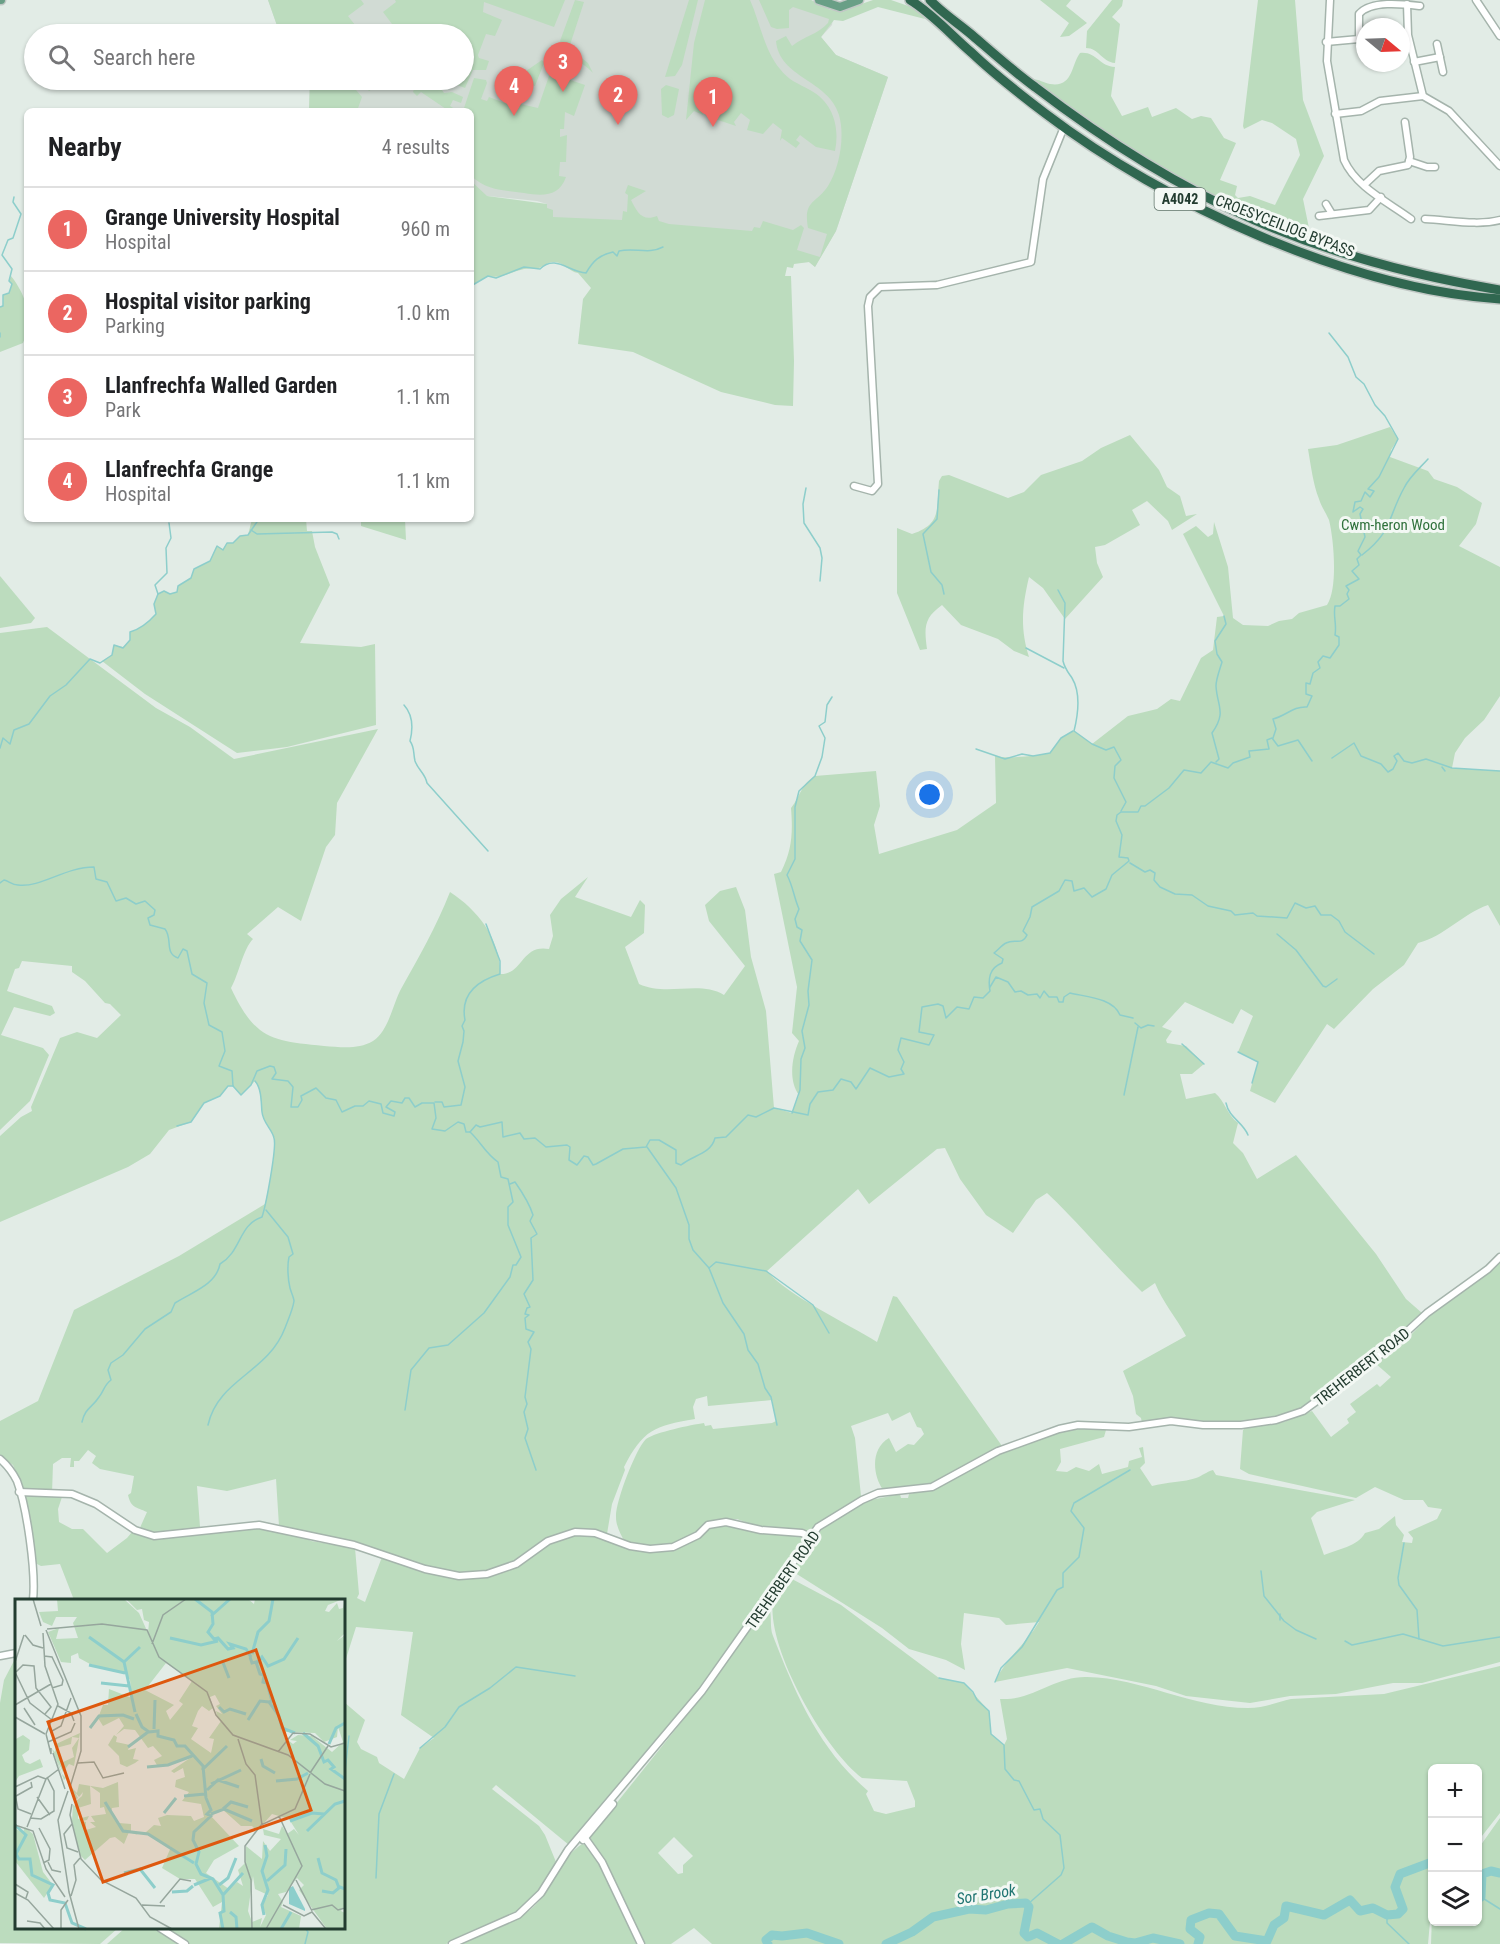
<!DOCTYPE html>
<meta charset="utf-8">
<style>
body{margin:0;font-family:"Roboto Condensed",sans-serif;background:#f2f2f2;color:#202124}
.controls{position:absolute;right:18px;bottom:18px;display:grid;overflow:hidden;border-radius:9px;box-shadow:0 2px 4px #0004}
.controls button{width:54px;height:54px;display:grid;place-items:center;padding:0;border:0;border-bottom:2px solid #e0e0e0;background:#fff;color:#202124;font:30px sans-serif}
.compass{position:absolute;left:1356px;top:18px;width:54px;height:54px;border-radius:50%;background:#fff;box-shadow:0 2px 4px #0004;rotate:109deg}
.you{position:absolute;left:930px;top:795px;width:21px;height:21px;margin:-15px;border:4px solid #fff;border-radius:50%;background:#1a73e8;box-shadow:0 0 0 9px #1a73e833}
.badge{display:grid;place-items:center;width:39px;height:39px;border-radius:50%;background:#eb6661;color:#fff;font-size:20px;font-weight:700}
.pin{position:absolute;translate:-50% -50px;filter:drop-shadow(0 2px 3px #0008)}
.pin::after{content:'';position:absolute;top:32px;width:21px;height:18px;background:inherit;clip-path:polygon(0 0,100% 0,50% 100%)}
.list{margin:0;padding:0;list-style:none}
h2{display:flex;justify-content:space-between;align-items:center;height:78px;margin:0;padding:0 24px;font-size:26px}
h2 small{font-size:20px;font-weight:400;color:#757577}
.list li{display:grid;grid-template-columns:39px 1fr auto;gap:18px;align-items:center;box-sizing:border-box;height:84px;padding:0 24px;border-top:2px solid #e0e0e0}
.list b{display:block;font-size:22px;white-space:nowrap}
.list p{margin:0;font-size:20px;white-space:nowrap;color:#757577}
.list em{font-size:20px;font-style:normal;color:#757577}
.icon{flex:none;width:33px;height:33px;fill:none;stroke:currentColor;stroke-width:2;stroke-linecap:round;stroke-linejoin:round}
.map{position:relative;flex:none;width:1500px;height:1944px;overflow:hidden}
.search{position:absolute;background:#fff;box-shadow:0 2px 4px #0004;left:24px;top:24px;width:450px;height:66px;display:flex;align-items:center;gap:15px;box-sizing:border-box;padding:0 21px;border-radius:33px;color:#757577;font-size:22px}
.panel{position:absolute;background:#fff;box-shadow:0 2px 4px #0004;left:24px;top:108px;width:450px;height:414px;border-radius:9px}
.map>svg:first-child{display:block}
</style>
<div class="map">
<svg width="1500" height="1944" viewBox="0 0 1500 1944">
<rect width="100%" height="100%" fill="#e2ece6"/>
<!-- built -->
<path fill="#d1dbd4" d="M 268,0 L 811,0 L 834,10 L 832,25 L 821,37 L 836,55 L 888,77 L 836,231 L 815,267 L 809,262 L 794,263 L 547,221 L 547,204 L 537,201 L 488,196 L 471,224 L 471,111 L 309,111 L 310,80 L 464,80 L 464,34 L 280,34 Z"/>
<!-- green -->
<g fill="#bcdcbe" fill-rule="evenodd">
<path d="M 268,0 L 361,0 L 364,4 L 348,16 L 362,34 L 280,34 Z"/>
<path d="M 395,0 L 565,0 L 554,27 L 484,2 L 483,12 L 502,20 L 495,36 L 486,34 L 478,55 L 479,58 L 489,61 L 486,70 L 473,70 L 465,88 L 457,85 L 453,80 L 464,80 L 464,34 L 380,34 L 392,24 L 383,12 L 396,2 Z"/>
<path d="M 575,0 L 584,2 L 569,48 L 588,63 L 593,73 C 582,61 565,55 560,41 Z"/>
<path d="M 689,0 L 698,0 L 682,65 L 675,76 L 665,77 Z"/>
<path d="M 705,0 L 750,0 C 760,22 764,50 780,69 C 788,80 799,84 810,90 C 833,102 840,127 835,151 L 816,147 L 800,135 L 796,140 L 800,143 L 796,148 L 782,138 L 780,141 L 782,130 L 773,123 L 763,134 L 747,130 L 750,120 L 741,113 L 734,122 L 736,126 L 715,119 L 718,108 L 709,101 L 702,111 L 703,115 L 694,111 L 686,120 L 694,43 Z"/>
<path d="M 759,0 L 811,0 L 830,10 L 841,11 L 873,0 L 891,0 L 917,9 L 925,19 L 878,7 L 843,21 L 834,20 L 821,37 L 836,55 L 888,77 L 836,231 L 815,267 L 809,262 L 794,264 L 793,268 L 787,267 L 785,276 L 791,276 L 794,361 L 793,406 L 775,405 L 721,392 L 633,352 L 578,344 L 583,299 L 591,288 L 578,273 C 569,272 564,262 554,262 C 546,262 543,268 535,269 C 517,266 507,280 488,276 L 471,286 L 471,181 L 487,196 L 547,204 L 547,208 L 553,210 L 553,217 L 622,220 L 623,211 L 627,212 L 628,195 L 625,193 L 628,185 L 646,191 L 631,200 C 637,212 642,222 657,216 L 659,221 L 669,224 L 752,231 L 754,227 L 760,228 L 763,221 L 793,230 L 801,225 L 804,228 L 797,250 L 820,257 L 827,234 L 808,228 C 803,200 816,204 828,186 C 840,167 845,136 839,115 C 829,80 779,78 776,41 L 786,36 L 792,46 C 804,36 817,35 828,23 L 829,19 L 793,7 L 789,10 L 789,28 L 777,29 L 771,27 Z"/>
<path d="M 1040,0 L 1071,0 L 1066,6 L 1087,23 L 1069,36 L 1060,37 L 1069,23 Z"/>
<path d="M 1112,0 L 1123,0 L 1122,6 L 1112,17 L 1120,24 L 1115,63 C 1102,62 1099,48 1086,48 L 1087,31 Z"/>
<path d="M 1258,0 L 1295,0 L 1303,100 L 1324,156 L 1303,199 L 1310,233 L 1307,236 L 1221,200 L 1123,145 L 1087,118 L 1062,104 L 1032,79 C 1039,79 1044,83 1050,84 C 1073,88 1071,65 1080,53 C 1096,51 1100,67 1115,67 L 1111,96 L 1122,116 L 1148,107 L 1152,117 L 1176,108 L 1192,119 L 1201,116 L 1211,118 L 1224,138 L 1236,143 L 1220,180 L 1237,186 L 1235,195 L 1238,198 L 1250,196 L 1275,205 L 1300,155 L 1296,139 L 1272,123 L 1262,120 L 1244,129 L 1243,126 Z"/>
<path d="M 542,60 L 544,63 L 535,86 L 526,82 L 521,97 L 508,91 L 510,82 Z"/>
<path d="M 550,73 L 585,85 L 574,116 L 565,112 L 564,129 L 560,129 L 560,137 L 567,135 L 566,162 L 560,162 L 559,176 L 566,177 C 559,197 543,196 524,193 C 503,190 488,191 471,176 L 471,111 L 463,111 L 474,78 L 486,80 L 487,83 L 481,99 L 487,101 L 489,97 L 510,105 L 512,102 L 538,108 Z"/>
<path d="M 310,80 L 403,80 L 405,82 L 402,85 C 392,79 378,85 369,91 L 363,84 L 356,90 L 362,97 L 357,111 L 309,111 Z"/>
<path d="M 417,80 L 441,80 L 438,84 L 444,93 L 452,92 L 463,97 L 461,103 L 453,100 L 450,106 L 458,111 L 449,111 L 421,92 L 417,96 L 413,92 Z"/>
<path d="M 666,85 L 679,89 L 674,115 L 668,118 L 662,115 L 661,89 Z"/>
<path d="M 11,276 C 26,295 34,319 23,343 L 0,352 L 0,307 L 3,305 L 3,295 L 9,293 L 12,284 L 9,281 Z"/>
<path d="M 1390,427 L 1398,439 L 1391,450 L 1390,457 L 1428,471 L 1434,479 L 1457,487 L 1482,503 L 1476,524 L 1459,546 L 1500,567 L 1500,696 L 1484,720 L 1465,738 L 1455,753 L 1452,768 L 1500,771 L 1500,926 L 1488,905 C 1462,914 1445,936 1418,943 L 1404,965 L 1373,989 L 1334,1029 L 1327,1024 L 1275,1103 L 1250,1091 L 1258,1062 L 1238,1052 L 1253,1016 L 1241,1009 L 1233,1024 L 1185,1002 L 1162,1027 L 1172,1031 L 1166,1040 L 1167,1043 L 1186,1046 L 1204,1064 L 1192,1074 L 1180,1074 L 1186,1099 L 1215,1093 C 1225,1101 1227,1115 1238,1123 L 1233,1143 L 1243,1153 L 1257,1179 L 1296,1155 L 1376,1254 L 1406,1299 L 1422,1313 C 1393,1343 1337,1392 1300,1410 C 1282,1418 1257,1422 1237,1423 C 1205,1424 1173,1414 1142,1423 L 1141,1418 L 1136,1414 L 1133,1396 L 1123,1371 L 1186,1336 C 1176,1317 1163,1303 1155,1283 L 1142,1292 C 1109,1260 1081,1225 1047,1193 L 1036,1200 L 1013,1233 L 986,1215 L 960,1179 L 945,1148 L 937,1149 L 869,1204 L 858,1189 L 767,1271 C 788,1296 847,1323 877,1342 L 893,1296 L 897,1297 L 1002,1446 L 937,1483 L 883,1490 C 872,1474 871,1448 889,1438 L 896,1452 L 908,1444 L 914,1445 L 924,1434 L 921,1428 L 917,1427 L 910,1412 L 892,1421 L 888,1413 L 851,1426 L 855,1438 L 861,1496 L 808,1532 L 762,1528 L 737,1519 L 708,1522 L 700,1530 L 669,1546 L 650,1547 L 625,1543 C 621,1534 616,1527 616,1517 C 615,1503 636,1448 646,1439 C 656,1432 691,1425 704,1423 L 705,1426 L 711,1425 L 713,1429 L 772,1423 L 776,1421 L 772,1400 L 708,1406 L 707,1396 L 696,1399 L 693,1407 L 695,1419 C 654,1426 643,1430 624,1467 L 625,1470 L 612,1504 L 607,1534 C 549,1518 527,1569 475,1573 C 434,1576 394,1552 355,1542 C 330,1536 304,1533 279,1526 L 276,1479 L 227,1491 L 197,1486 L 200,1527 L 158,1534 L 139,1530 L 147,1512 C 136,1507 131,1508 128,1495 L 131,1493 L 134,1476 L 100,1469 L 92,1463 L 96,1456 L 88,1450 L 79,1461 L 74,1461 L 74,1467 L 70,1467 L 71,1458 L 62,1458 L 53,1464 L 52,1493 L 30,1491 L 22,1487 L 13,1465 L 0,1456 L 0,1421 L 38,1401 L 74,1310 L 179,1256 L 265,1204 C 268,1193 277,1146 274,1137 C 271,1128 263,1122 262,1112 C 261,1102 261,1089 255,1081 L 241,1095 L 233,1086 L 228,1086 L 220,1096 L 204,1103 L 191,1122 L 169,1130 L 150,1154 L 128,1167 L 0,1222 L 0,1136 L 21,1117 L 32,1111 L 31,1107 L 60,1038 L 77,1032 L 97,1038 L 121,1015 L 110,1004 L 105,1003 L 85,981 L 72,972 L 72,966 L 22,961 L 19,968 L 15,969 L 7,991 L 52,1006 L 55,1013 L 50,1016 L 14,1007 L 1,1035 L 43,1048 L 49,1055 L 30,1101 L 0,1130 L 0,633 L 47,627 L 156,708 L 190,727 L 234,759 L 378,729 L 337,803 L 335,835 L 326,847 L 301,921 L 278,907 L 247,934 L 253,939 C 243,949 239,974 231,988 C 255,1039 271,1041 324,1046 C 340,1047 358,1050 373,1041 C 388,1032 393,1004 401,989 C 419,957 436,927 450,892 C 478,910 501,940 500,974 C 523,975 521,944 549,949 L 553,936 L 550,915 L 561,899 L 588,877 L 575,897 L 631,917 L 640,900 L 645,905 L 644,933 L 625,947 L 639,984 C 667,997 699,980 724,995 L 745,966 L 709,921 L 705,905 L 720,891 L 736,887 L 745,910 L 751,957 L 766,1011 L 774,1108 L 792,1113 L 799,1095 C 788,1080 792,1057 799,1041 L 792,1033 L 797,987 L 774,874 L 781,872 C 792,850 793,833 791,808 C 801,796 800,785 815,776 L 876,771 L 880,806 L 874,825 L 879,854 L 957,830 L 996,803 L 995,756 C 1007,759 1036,756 1050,753 L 1061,738 L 1074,731 L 1092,744 L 1128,716 L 1157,709 L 1171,699 L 1180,701 L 1201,658 L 1213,650 L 1217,617 L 1224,616 L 1183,534 L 1196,526 L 1208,537 L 1213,534 L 1214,522 L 1228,567 L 1233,618 L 1243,625 L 1268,626 L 1279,621 L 1292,619 L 1299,613 L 1327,605 C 1338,589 1334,540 1329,520 C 1326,513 1321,506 1319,499 C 1313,484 1311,466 1308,449 L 1337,445 Z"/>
<path d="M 1130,435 L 1159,470 L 1167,487 L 1180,496 L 1186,516 L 1197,514 L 1172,530 L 1168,521 L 1147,501 L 1132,510 L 1140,525 L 1105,545 L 1095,547 L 1097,563 L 1103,577 L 1065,619 L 1043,588 L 1029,577 C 1022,607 1020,628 1029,657 L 1014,651 L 998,639 L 961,625 L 942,605 C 924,618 924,627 927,649 L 920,650 L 897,593 L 897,528 L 912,534 C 943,524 936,507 939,481 L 942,476 L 949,475 L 1008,498 L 1024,492 L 1041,475 L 1082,461 L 1101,448 Z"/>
<path d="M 252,519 L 306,519 L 307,531 L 312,531 L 315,547 L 330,585 L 300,643 L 361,647 L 375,644 L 376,725 L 287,747 L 237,753 L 145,694 L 102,661 L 112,655 L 114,645 L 123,647 L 130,640 L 130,632 C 141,629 148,623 156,614 L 154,604 L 158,594 L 164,591 L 170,594 L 177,592 L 178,586 L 191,578 L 194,569 L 210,561 L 217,546 L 223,549 L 227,543 L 233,543 L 240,536 L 248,535 Z"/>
<path d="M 361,519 L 405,519 L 406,540 L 361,526 Z"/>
<path d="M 0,576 L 35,618 L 31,623 L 0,628 Z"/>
<path d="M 1500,1262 L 1500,1662 L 1422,1683 L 1393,1683 L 1336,1694 L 1290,1696 L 1250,1703 L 1186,1696 L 1156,1686 L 1067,1668 L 995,1682 C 1005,1659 1026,1644 1039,1622 L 1006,1625 L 999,1618 L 964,1613 L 961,1644 L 965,1670 L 946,1660 L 909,1649 L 882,1628 L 792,1571 L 819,1531 L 866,1501 L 900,1494 L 901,1498 L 908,1498 L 909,1494 C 937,1489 957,1475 981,1462 C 1018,1442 1064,1424 1106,1430 L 1104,1437 L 1060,1449 L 1061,1462 L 1056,1471 L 1067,1472 L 1076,1467 L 1089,1471 L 1099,1464 L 1102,1474 L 1128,1467 L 1129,1461 L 1142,1457 L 1139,1448 L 1143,1447 L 1145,1463 L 1140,1468 L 1152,1486 C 1166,1482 1185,1482 1196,1478 C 1202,1476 1206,1472 1213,1470 L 1216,1475 L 1355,1500 L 1317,1512 L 1311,1518 L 1324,1555 C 1338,1549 1357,1547 1365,1533 L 1379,1529 L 1395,1516 L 1396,1525 L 1404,1535 L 1402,1542 L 1412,1543 L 1413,1538 L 1408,1532 L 1437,1519 L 1442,1509 L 1428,1507 L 1423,1500 L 1404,1500 L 1375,1487 L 1356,1498 L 1249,1474 L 1240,1469 L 1243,1430 L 1247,1427 L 1284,1422 L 1312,1411 L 1331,1437 L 1349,1423 L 1347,1419 L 1356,1412 L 1350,1404 L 1377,1384 L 1380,1387 L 1391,1377 L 1375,1363 L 1404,1342 L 1436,1309 L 1485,1276 Z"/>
<path d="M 29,1495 L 62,1497 L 58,1509 L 59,1522 L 72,1529 L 83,1529 L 107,1553 L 127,1538 L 132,1532 L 160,1538 L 259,1527 L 304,1537 L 311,1541 L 355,1548 L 359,1594 L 357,1598 L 365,1602 L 382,1557 L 423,1572 L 449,1578 L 473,1578 L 519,1566 L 543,1547 L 569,1536 L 584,1533 L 656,1551 L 717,1526 L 733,1524 L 801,1536 L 803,1541 L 703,1685 L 569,1845 L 496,1785 L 492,1789 L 539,1826 L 545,1835 L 556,1862 L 540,1890 L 529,1903 L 517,1911 L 446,1944 L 188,1944 L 163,1928 L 344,1928 L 344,1698 L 344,1702 L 365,1720 L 357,1742 L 361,1749 L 377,1757 L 379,1763 L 404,1779 L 420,1748 L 434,1738 L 401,1715 L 413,1632 L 356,1627 L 344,1665 L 344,1600 L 74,1600 L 60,1564 L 41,1566 L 35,1563 L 24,1497 Z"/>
<path d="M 792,1579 L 841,1605 L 939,1678 L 964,1683 L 989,1711 L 991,1734 L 1004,1745 L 1007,1739 L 1000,1699 C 1033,1701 1054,1676 1087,1677 C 1142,1678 1192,1708 1248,1708 C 1264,1708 1277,1702 1291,1699 L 1384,1694 L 1500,1666 L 1500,1813 L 1478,1841 L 1478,1768 L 1432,1768 L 1432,1899 L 1428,1944 L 712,1944 L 694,1928 L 671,1944 L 643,1944 L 609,1869 L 591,1840 L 591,1835 L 703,1695 L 768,1605 C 773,1614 769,1626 773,1636 C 796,1695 819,1749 868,1791 L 866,1794 L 874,1811 L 886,1814 L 915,1807 L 915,1801 L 907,1781 L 862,1778 C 824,1749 766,1648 773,1600 C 774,1593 781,1586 785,1580 ZM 674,1837 L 693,1856 L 683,1865 L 683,1873 L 678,1874 L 658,1853 Z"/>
<path d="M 16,1657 L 16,1928 L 118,1928 L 100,1944 L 0,1943 L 0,1703 L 4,1680 Z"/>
<path d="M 1500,1818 L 1500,1944 L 1431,1944 L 1432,1916 L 1432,1922 L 1478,1922 L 1478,1849 Z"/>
<path d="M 582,1844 C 600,1847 629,1926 638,1944 L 458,1944 C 486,1932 520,1924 540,1900 C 555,1882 561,1858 582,1844 Z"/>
<path d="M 125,1928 L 155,1928 L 180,1944 L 107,1944 Z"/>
</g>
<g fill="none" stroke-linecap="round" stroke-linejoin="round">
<!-- stream -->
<g stroke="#8dcecb" stroke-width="1.5">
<path d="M 471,286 L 488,276 L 496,278 L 524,267 L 540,269 C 555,254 569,272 586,273 C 593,261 599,255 613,252 L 617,256 L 619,251 C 635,247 648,255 663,247"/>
<path d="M 0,307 L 3,306 L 3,295 L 9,293 L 12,284 L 9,281 L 12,269 L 2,255 L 8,240 L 13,238 L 21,214 L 13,202 L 14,197"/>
<path d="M 0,333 L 0,337"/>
<path d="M 806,488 L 803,504 L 804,523 L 820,548 L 822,558 L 820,581"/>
<path d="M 939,490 L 937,519 L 923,534 L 931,572 L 942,585 L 944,594"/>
<path d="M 251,530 L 257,534 L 332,532 L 337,534 L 339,539"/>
<path d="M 1362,555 C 1393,531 1387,519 1404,488 C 1410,476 1419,469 1428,459"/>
<path d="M 1058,590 L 1065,603 L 1063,661 C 1065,669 1068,672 1072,678 C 1081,693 1078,715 1074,731 L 1092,744 L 1106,750 L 1114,747 L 1121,760 L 1115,766 L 1114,778 L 1126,802 L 1121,811"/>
<path d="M 158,594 L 155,585 L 167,573 L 166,548 L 171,538 L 169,523"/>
<path d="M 1026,648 L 1064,668"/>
<path d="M 404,705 C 413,715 413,729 410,741 C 415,748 413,753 415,761 C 418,770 425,773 427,783 L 488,851"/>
<path d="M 1273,738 L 1276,729 L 1273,719 C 1286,716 1293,706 1307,707 L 1312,696 L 1306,694 L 1306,683 L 1310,684 L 1313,673 L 1320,668 L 1318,662 L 1323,656 L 1330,658 L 1339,645 L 1339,637 L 1335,635 C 1337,624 1333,617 1335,606 L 1340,606 L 1349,599 L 1347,594 L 1349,590 L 1346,586 L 1359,579 L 1352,571 L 1359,565 L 1357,559 L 1361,555 L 1358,551 L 1365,537 L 1360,514 L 1363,509 L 1360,507 L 1353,512 L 1355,502 L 1361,501 L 1365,492 L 1370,497 L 1374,491 L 1368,489 L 1379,477 L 1398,439 L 1385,416 L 1375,405 L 1364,384 L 1356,377 L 1348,357 L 1329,333"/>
<path d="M 0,748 L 3,738 L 10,744 L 14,730 L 29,724 L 50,696 L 66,685 L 90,659 L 100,663 L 112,655 L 114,645 L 123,648 L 130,640 L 130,632 C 141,629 148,623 156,614 L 154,604 L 158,594 L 164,591 L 170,594 L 177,592 L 178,586 L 191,578 L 194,569 L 210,561 L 217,546 L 223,550 L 227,543 L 233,543 L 240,536 L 248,535 L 259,519"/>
<path d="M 976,749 L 1005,759 L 1022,754 L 1033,756 L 1050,753 L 1061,738 L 1073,731"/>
<path d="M 1332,758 L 1354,743 L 1361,756 L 1381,764 L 1388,772 L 1393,769 L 1397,761 L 1394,756 L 1398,753 L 1404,761 L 1412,763 L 1426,759 L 1452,768 L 1500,771"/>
<path d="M 1216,762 L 1219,759 L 1212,733 C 1227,712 1217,706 1216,686 C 1216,679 1220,669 1222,662 L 1217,654 L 1215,641 L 1226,624 L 1224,616"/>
<path d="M 1442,767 L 1445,771"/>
<path d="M 1130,863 L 1145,872 L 1150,870 L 1155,873 L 1154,880 L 1160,887 L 1175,894 L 1192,895 L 1208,906 L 1231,911 L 1235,915 L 1253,913 L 1257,916 L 1287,918 L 1295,903 L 1306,908 L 1315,906 L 1321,915 L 1331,915 L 1339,921 L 1345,932 L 1374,954"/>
<path d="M 0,883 L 4,880 C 9,881 12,885 18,885 C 41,888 65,867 94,867 L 96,879 L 107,882 L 116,901 L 126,898 L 136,904 L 145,901 L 155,910 L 154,915 L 148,918 L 150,925 L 165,929 C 173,939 164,953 178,958 L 183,949 L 187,951 L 192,974 L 207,983 L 204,1003 L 209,1025 L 222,1032 L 225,1051 L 219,1066 L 232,1071 L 233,1086 L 241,1095 L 251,1085 L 257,1071 L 270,1066 L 274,1067 L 276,1073 L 272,1079 L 288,1081 L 293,1087 L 291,1107 L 298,1107 L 302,1100 L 301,1096 L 316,1088 L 326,1098 L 336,1100 L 342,1112 L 355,1106 L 363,1106 L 369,1101 L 381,1104 L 383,1113 L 394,1116 L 395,1112 L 386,1107 L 391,1101 L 402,1103 L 405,1098 L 409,1098 L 415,1107 L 422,1103 L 434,1103 L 436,1118 L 432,1129 L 445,1131 L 458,1122 L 464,1124 L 466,1132 L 470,1132 L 476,1125 L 480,1127 L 502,1122 L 503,1137 L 520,1133 L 524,1139 L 535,1138 L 546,1147 L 567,1145 L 570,1147 L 569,1160 L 577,1165 L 584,1156 L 588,1157 L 593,1165 L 596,1164 L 623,1149 L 646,1147 L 650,1140 L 659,1140 L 676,1150 L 676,1163 L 681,1165 C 693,1155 711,1154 715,1138 L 726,1137 L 748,1115 L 756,1117 L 774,1108 L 808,1115 L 810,1104 L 818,1092 L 833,1090 L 841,1079 L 851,1082 L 856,1089 L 870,1068 L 889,1077 L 904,1074 L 901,1069 L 904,1062 L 898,1050 L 901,1038 L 929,1045 L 934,1035 L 919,1032 L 922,1007 L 938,1004 L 943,1006 L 946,1018 L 957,1007 L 969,1009 L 974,997 L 983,998 L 990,991 C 988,979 989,968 1002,963 L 1003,959 L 994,953 C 998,950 1002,945 1006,943 C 1015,938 1022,946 1027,935 L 1023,931 L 1030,917 L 1032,907 L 1059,891 L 1065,880 L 1072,881 L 1074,891 L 1084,888 L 1092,897 L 1106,889 L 1112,875 L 1129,861 L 1128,858 L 1119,857 L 1122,835 L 1116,821 L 1117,815 L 1121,812 L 1138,812 L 1141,806 L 1145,806 L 1169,788 L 1184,770 L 1201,773 L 1211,762 L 1228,768 L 1233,763 L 1250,757 L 1249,751 L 1269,749 L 1267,740 L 1272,738 L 1278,746 L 1298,740 L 1312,761"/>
<path d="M 1277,934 L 1296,950 L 1323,986 L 1326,987 L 1337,979"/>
<path d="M 990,987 L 996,977 L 1008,982 L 1015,992 L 1021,991 L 1028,995 L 1037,994 L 1040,998 L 1044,991 L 1049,997 L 1057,997 L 1059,1002 L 1063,1002 L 1064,997 L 1070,993 C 1087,997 1113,998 1120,1015 L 1133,1018"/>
<path d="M 1135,1023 L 1141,1028 L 1148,1025 L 1154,1026"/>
<path d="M 1182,1044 L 1204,1064"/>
<path d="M 1238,1052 L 1258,1062 L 1252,1083"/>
<path d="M 1124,1095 L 1138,1027"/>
<path d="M 435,1102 L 442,1102 L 444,1107 L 461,1105 L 465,1087 L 458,1061 L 463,1042 L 464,1031 L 462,1026 L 465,1020 C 460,994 477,981 500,974 L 500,961 L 486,924"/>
<path d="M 1226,1103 C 1229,1118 1243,1122 1248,1135"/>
<path d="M 792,1113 L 800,1090 L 801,1059 L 805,1048 L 802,1031 L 809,1005 L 808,991 L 812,960 L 800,941 L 802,930 L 797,927 L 795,919 L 799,909 C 794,898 793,886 787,875 L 795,859 L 795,807 L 799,791 L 815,776 L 822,757 L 825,738 L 819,726 L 825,722 L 827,705 L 832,697"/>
<path d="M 177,1126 L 191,1122 L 204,1103 L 220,1096 L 228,1086 L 233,1086"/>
<path d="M 647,1147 L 676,1188 L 689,1225 L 689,1239 L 693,1250 L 709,1268 L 723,1303 L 744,1334 L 748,1350 L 758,1364 L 765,1388 L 771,1397 L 777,1425"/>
<path d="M 510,1184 L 515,1182 C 522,1192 529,1202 533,1215 L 530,1221 L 537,1234 L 531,1238 L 533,1280 L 524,1294 L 530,1307 L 527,1308 L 525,1314 L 529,1315 L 525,1318 L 526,1329 L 534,1332 L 528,1342 L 531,1349 L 525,1397 L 527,1404 L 524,1412 L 528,1429 L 525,1438 L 536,1470"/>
<path d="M 709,1268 L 716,1262 L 766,1271 L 813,1305 L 829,1333"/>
<path d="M 405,1410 L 411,1370 L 429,1348 L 448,1345 L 484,1313 L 510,1277 L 513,1265 L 516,1265 L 521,1257 L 508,1225 L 508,1207 L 513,1202 L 508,1179 L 501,1177 L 498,1162 C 485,1153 481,1142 470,1132"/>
<path d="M 82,1422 C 85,1408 92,1408 99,1397 C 104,1391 104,1385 111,1380 L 108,1370 L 111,1363 L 123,1355 L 145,1329 L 171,1312 L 175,1303 C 192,1292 216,1285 220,1264 C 242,1251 238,1225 262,1217 C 266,1205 277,1147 274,1138 C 272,1129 263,1123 262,1112 C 261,1103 262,1089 255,1081"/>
<path d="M 208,1425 C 218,1379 268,1373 285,1328 C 288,1320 293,1309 294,1301 C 294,1298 291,1292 290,1288 C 288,1280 287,1266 289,1257 L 293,1254 L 288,1237 L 266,1210"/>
<path d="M 1404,1543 L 1398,1578 L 1399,1585 L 1417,1610 L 1419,1639"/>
<path d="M 1261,1571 L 1264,1596 L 1284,1621 L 1296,1630 L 1316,1639"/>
<path d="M 1280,1620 L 1280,1614"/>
<path d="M 1345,1641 L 1352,1645 L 1403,1634 L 1443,1646 L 1500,1637"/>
<path d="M 939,1678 L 964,1683 L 973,1692 L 977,1700 L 989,1711 L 991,1734 L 1004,1745 L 1005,1769 L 1014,1780 L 1019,1781 L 1034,1810 L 1040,1809 L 1043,1819 L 1060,1835 L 1064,1868 L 1061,1875 L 1028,1904"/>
<path d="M 995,1682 L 1001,1668 L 1022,1647 L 1057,1590 L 1063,1587 L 1063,1573 L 1079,1557 L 1084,1528 L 1071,1511 L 1074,1503 L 1130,1470"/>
<path d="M 420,1748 L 445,1727 L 459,1707 L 490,1688 L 516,1667 L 575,1676"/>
<path d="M 344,1779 L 349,1736"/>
<path d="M 376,1878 L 379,1814 L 394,1774"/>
<path d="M 1481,1897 L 1500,1909"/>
<path d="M 1387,1915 L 1387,1923 L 1409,1944"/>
<path d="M 305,1928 L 308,1932 L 305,1944"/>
</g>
<!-- river -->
<g stroke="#8dcecb" stroke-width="9">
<path d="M 1478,1899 L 1481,1897 L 1482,1874 L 1491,1871 L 1500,1873"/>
<path d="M 768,1944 L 766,1940 L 772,1935 L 782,1936 L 807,1933 L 839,1944"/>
<path d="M 886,1944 L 912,1932 L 933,1917 L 969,1909 L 986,1910 L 1008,1904 L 1026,1903 L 1029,1907 L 1024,1933 L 1028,1937 L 1037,1933 L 1058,1944"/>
<path d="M 1063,1944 L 1092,1927 L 1108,1936 L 1127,1942 L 1135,1943 L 1153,1938 L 1180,1944"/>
<path d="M 1198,1944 L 1200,1937 L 1190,1929 L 1191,1920 L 1209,1913 L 1219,1914 L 1235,1936 L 1267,1941 L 1274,1925 L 1284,1918 L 1286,1906 L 1324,1915 L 1350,1900 L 1360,1911 L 1373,1908 L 1387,1915 L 1398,1914 L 1403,1909 L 1395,1887 L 1400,1874 L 1432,1862"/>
</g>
<defs>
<g id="minor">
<path d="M 1330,0 L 1327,61 L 1344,160 C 1356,187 1388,202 1411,219"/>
<path d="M 1476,0 L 1500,36"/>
<path d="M 1407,4 L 1408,35 L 1423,96 L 1449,111 L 1500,166"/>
<path d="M 1326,42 L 1359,39 L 1359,14 C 1371,0 1403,4 1420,6"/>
<path d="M 1437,44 L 1443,72"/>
<path d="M 1414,62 L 1440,57"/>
<path d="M 1335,114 L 1361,111 L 1380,101 L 1423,96"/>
<path d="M 1409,161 L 1427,167 L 1435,167"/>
<path d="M 1364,185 L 1379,171 L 1408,165 L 1410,157 L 1405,122"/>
<path d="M 1326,204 L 1332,214"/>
<path d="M 1319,216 L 1369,210 L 1381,197"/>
<path d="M 1425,219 C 1449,220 1478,226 1500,220"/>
<path d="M 854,486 L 872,491 L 878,484 L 868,306 L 870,297 L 880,287 L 937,285 L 1031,262 L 1043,179 L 1064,127"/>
<path d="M 0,1459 C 7,1465 13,1473 17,1481 C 27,1508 36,1572 33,1600"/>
<path d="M 19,1492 L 72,1494 L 96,1504 L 135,1530 L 154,1536 L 259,1525 L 354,1545 L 425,1569 L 459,1576 L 487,1574 L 516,1564 L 548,1541 L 575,1532 L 595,1533 L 630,1546 L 650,1549 L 673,1547 L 698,1535 L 708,1525 L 726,1522 L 761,1530 L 802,1533 L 810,1537"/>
<path d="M 0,1656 L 16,1653"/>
<path d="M 585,1838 L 602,1862 L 641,1944"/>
<path d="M 583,1840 L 613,1804"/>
<path d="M 160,1928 L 185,1944"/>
<path d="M 452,1944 L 518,1915 L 541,1893 L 568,1850 L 702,1691 L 818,1527 L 862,1500 L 878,1493 L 932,1487 L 998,1451 L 1059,1429 L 1078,1425 L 1129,1427 L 1171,1421 L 1203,1425 L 1241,1425 L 1276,1420 L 1303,1411 L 1388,1349 L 1427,1313 L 1488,1269 L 1500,1257"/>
</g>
<g id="major">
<path d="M 0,0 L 1,0"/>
<path d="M 819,0 L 840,7 L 859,0"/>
</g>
<g id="highway">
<path d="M 910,0 C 933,14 952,36 972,53 C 995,75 1021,95 1046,114 C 1164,204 1350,289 1500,299"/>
<path d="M 930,0 C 942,13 958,23 972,35 C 993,53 1013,71 1035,87 C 1184,201 1314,259 1500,290"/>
</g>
</defs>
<!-- minor casing -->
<use href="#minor" stroke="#a5b4ac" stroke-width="9"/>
<!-- major casing -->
<use href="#major" stroke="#c1c8c5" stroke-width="11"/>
<!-- highway casing -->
<use href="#highway" stroke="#c1c8c5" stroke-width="12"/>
<!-- minor -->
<use href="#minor" stroke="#fff" stroke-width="6"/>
<!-- major -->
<use href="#major" stroke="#699f86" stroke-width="8"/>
<!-- highway -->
<use href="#highway" stroke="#306750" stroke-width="9"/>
</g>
<g text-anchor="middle" stroke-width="6" stroke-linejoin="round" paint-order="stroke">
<!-- shield labels -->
<rect fill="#f3f8f4" stroke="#61746b" stroke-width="1.5" x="1154.5" y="188" width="51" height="22" rx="4.5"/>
<g font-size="14" font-weight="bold" fill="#233c30">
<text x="1180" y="204">A4042</text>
</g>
<!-- street labels -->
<g font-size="15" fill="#233c30" stroke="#f3f8f4">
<text transform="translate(1285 226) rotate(21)" y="5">CROESYCEILIOG BYPASS</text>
<text transform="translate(1362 1367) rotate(-38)" y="5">TREHERBERT ROAD</text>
<text transform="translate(783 1580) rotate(-55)" y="5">TREHERBERT ROAD</text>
</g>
<!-- park labels -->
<g font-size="15" fill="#2f713b" stroke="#f3f8f4">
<text x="1393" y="530">Cwm-heron Wood</text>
</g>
<!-- water labels -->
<g font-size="16" font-style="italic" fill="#207572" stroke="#f3f8f4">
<text transform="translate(986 1894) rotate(-9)" y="6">Sor Brook</text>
</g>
</g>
<!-- overview -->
<g transform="translate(15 1599)">
<rect width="330" height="330" fill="#e2ece6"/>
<path d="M 42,0 L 109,0 L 124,14 L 133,34 L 134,23 L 129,21 L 127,10 L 122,11 L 111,0 L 233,0 L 239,5 L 240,0 L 328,0 L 313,6 L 310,12 L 314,13 L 322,4 L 324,10 L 328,9 L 330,0 L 330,34 L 322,42 L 330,36 L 330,306 L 326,312 L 330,314 L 330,330 L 312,330 L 284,291 L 289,286 L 282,279 L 271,293 L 263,295 L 268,303 L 266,308 L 286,317 L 284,330 L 204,330 L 207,303 L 198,308 L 180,280 L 165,280 L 147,269 L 156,248 L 130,234 L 139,226 L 146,227 L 143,219 L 152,216 L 176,217 L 179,222 L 189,218 L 186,205 L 167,202 L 174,193 L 160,188 L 161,181 L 170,178 L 168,169 L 159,174 L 156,172 L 178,157 L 143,168 L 139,161 L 147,157 L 138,147 L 133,149 L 120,131 L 109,130 L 101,136 L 109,127 L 104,119 L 88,127 L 83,119 L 88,106 L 93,106 L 94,90 L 117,99 L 115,81 L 110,74 L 75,65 L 64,59 L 63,54 L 56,57 L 56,64 L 46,63 L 33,33 L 44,29 L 41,40 L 63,39 L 58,24 L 62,18 L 41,18 L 37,27 L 28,23 L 24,13 L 43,12 ZM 151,64 L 177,82 L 164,102 L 168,105 L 155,121 L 151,112 L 159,106 L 130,91 ZM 200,96 L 205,105 L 201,107 L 207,115 L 201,112 L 202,116 L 206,122 L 194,139 L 199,140 L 196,154 L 176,140 L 183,129 L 177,127 L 183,112 L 187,107 L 194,112 L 198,109 L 195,98 ZM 323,128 L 328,143 L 317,153 L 297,137 L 283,136 L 275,141 L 282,142 L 278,145 L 269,138 L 271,133 L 300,134 L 309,143 L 322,138 ZM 207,210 L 226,227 L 237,227 L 242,232 L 257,215 L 274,220 L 284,236 L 279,230 L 272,235 L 267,227 L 264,235 L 248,230 L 249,236 L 266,240 L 255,252 L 248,242 L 247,260 L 231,247 L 230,264 L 223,271 L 228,287 L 222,283 L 214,290 L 191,274 L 199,261 L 224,247 L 195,216 ZM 238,277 L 240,290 L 253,296 L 247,306 L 251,316 L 245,328 L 247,319 L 237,323 L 233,312 ZM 0,123 L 1,140 L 8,136 L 15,141 L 14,151 L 7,156 L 10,163 L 15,165 L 25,160 L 28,168 L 4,177 L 0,183 ZM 65,134 L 59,167 L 54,165 L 48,173 L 43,163 L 47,175 L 51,179 L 49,181 L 37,150 L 40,153 L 41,145 ZM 57,138 L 64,139 L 57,149 L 59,158 L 46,164 L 41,149 L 56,145 ZM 99,136 L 102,138 L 101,143 L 115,146 L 113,151 L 121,149 L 118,160 L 124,161 L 120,164 L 112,168 L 105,165 L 104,157 L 93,146 ZM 103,183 L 104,208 L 97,209 L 96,214 L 104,224 L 116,225 L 116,232 L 123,236 L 114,233 L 109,245 L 100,238 L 95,239 L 70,261 L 65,256 L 57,222 L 58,206 L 61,207 L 60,203 L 67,197 L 68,193 L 64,198 L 60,193 L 63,199 L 59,202 L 56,188 L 62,194 L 64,185 L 88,189 ZM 75,187 L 85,194 L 85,209 L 89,208 L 91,215 L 76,217 L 80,223 L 75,223 L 81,228 L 71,231 L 71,223 L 66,222 L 72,221 L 74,217 L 63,220 L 63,209 L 76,205 ZM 10,228 L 18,235 L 28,273 L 38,286 L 29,299 L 0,262 L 0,230 L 8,233 Z" fill="#bcdcbe" fill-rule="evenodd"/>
<path d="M 278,287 L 290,310 L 290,312 L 274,305 L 274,289 Z" fill="#8dcecb"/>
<path fill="none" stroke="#8dcecb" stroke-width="3" d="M 180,0 L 197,13 L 198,25 L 193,33 L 199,40 L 203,39 L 213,50 L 218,49 L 215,45 L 231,50 L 236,58M 196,17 L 215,0M 74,38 L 109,63 L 120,113M 155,39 L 186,46 L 203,42M 237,55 L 243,33 L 254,22 L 258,0M 235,58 L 237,64 L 241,63 L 245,75 L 249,76 L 248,83 L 252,84 L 257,102 L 254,103 L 264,117 L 267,129 L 280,134M 207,61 L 214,79M 109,63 L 125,48M 242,64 L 247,58 L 253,67 L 269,60 L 283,39M 74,66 L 110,74M 86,84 L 114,87M 204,108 L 209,113 L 215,110 L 231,115M 121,115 L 127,128 L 134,133 L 143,132 L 143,137 L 159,141 L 162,147 L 170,147 L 188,167 L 191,199 L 196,211 L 192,215 L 196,217 L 179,233 L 178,241 L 184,253 L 181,265 L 186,275 L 198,280 L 208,296 L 209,312 L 205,314 L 208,330M 233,121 L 245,102 L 254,103M 75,129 L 84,117 L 108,116 L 119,120M 139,130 L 140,101M 288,134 L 303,147 L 309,163 L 313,161 L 319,168 L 316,170 L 330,180M 314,145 L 321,129 L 330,124M 113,148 L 133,133M 246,160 L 248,167 L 260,174M 132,168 L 153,166 L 177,157M 187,171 L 212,147M 261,182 L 282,180 L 293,174M 196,185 L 226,171M 192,191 L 203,181 L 224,188M 169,197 L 190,195M 90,203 L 108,232 L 133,235 L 179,264M 208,210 L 216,203 L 233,208M 149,214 L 161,199M 196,215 L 209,210 L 237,222M 275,222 L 297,214 L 309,215M 0,226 L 11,236 L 1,255 L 4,260 L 15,260 L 17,276 L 38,286 L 33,294 L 35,301 L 50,304 L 57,324 L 71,330M 292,232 L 320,205 L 330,202M 303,259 L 307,274 L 321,281 L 324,289M 109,274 L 125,270 L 140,289M 252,282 L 270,266 L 271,250M 179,286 L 196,279M 204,286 L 213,279 L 221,259M 307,292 L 318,294 L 325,288 L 330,290M 157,293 L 172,292 L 178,287M 208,296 L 228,274M 215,313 L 221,318 L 222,330M 249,316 L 247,306 L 253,291 L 247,272 L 252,257 L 250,246M 266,330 L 276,313"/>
<path fill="none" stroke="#96a69d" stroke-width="1.5" d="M 18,0 L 26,27M 32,30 L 87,25 L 132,31 L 144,58 L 192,93 L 201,116 L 218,136 L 273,156 L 310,185 L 330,192M 31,31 L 66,117 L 66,152 L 55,188M 28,34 L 30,67 L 43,105 L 31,135M 10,36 L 18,46 L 28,49M 137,45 L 148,16 L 171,0M 29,57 L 37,58 L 48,81 L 47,86 L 37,89M 0,63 L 9,36M 0,73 L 15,104 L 37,121M 1,73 L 8,66 L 19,67 L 21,89 L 36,108 L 30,115M 0,106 L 36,85M 43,107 L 56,114 L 59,122M 9,109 L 20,126M 0,118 L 30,135M 37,132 L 46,127 L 56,99M 31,135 L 36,155 L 36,149M 223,140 L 231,165 L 240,176 L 247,226M 33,143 L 56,133 L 60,124M 263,153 L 278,134 L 295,135 L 316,148 L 330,144M 38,154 L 50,190M 63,164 L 79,163 L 88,179 L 109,174M 295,174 L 313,147M 0,188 L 23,177 L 31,180M 53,192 L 43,221 L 54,293 L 64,330M 0,195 L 3,210 L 16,215M 1,197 L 17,188 L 16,183M 22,198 L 35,216M 57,205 L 55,216 L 66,260 L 86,281 L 121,299 L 135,318 L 157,330M 15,219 L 26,220 L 39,212 L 39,192 L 32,178M 57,225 L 49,235 L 52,249 L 63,253M 0,226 L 18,232 L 31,270 L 50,298M 12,228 L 31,180 L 44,170M 24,229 L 35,250 L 34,261 L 28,264M 33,263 L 37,271 L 46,273M 281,281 L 297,312M 0,285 L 13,293 L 11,299M 0,294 L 13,301 L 39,330M 56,297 L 61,281 L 59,266 L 65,259M 145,304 L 165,280 L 176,282M 127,306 L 150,307M 268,306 L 289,317 L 297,313 L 311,330M 296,311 L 317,306 L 323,311 L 330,309M 12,322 L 25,324 L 30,330M 46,330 L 46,311 L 53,301M 237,330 L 236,281 L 230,263 L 230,247 L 246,226 L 280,210 L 295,175M 251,330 L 287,267 L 264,217"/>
<path fill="#de580e" fill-opacity="0.15" stroke="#de580e" stroke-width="3" d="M 241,51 L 296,211 L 88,283 L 33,123 Z"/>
<rect width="330" height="330" fill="none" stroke="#233c30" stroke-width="3"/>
</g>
</svg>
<div class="controls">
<button>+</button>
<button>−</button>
<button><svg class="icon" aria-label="layers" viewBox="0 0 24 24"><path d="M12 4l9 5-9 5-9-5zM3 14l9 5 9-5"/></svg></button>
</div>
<svg class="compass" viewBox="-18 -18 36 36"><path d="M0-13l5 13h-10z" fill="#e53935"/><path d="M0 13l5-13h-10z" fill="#757577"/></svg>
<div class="you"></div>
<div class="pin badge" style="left:713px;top:127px">1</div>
<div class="pin badge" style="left:618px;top:125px">2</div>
<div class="pin badge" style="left:563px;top:92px">3</div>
<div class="pin badge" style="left:514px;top:116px">4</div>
<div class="search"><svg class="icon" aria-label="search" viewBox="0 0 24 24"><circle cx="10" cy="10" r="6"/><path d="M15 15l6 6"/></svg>Search here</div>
<section class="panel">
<h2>Nearby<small>4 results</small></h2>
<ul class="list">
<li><span class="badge">1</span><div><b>Grange University Hospital</b><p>Hospital</p></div><em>960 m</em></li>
<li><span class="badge">2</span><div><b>Hospital visitor parking</b><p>Parking</p></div><em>1.0 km</em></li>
<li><span class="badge">3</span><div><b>Llanfrechfa Walled Garden</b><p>Park</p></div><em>1.1 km</em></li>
<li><span class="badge">4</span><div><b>Llanfrechfa Grange</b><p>Hospital</p></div><em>1.1 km</em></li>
</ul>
</section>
</div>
